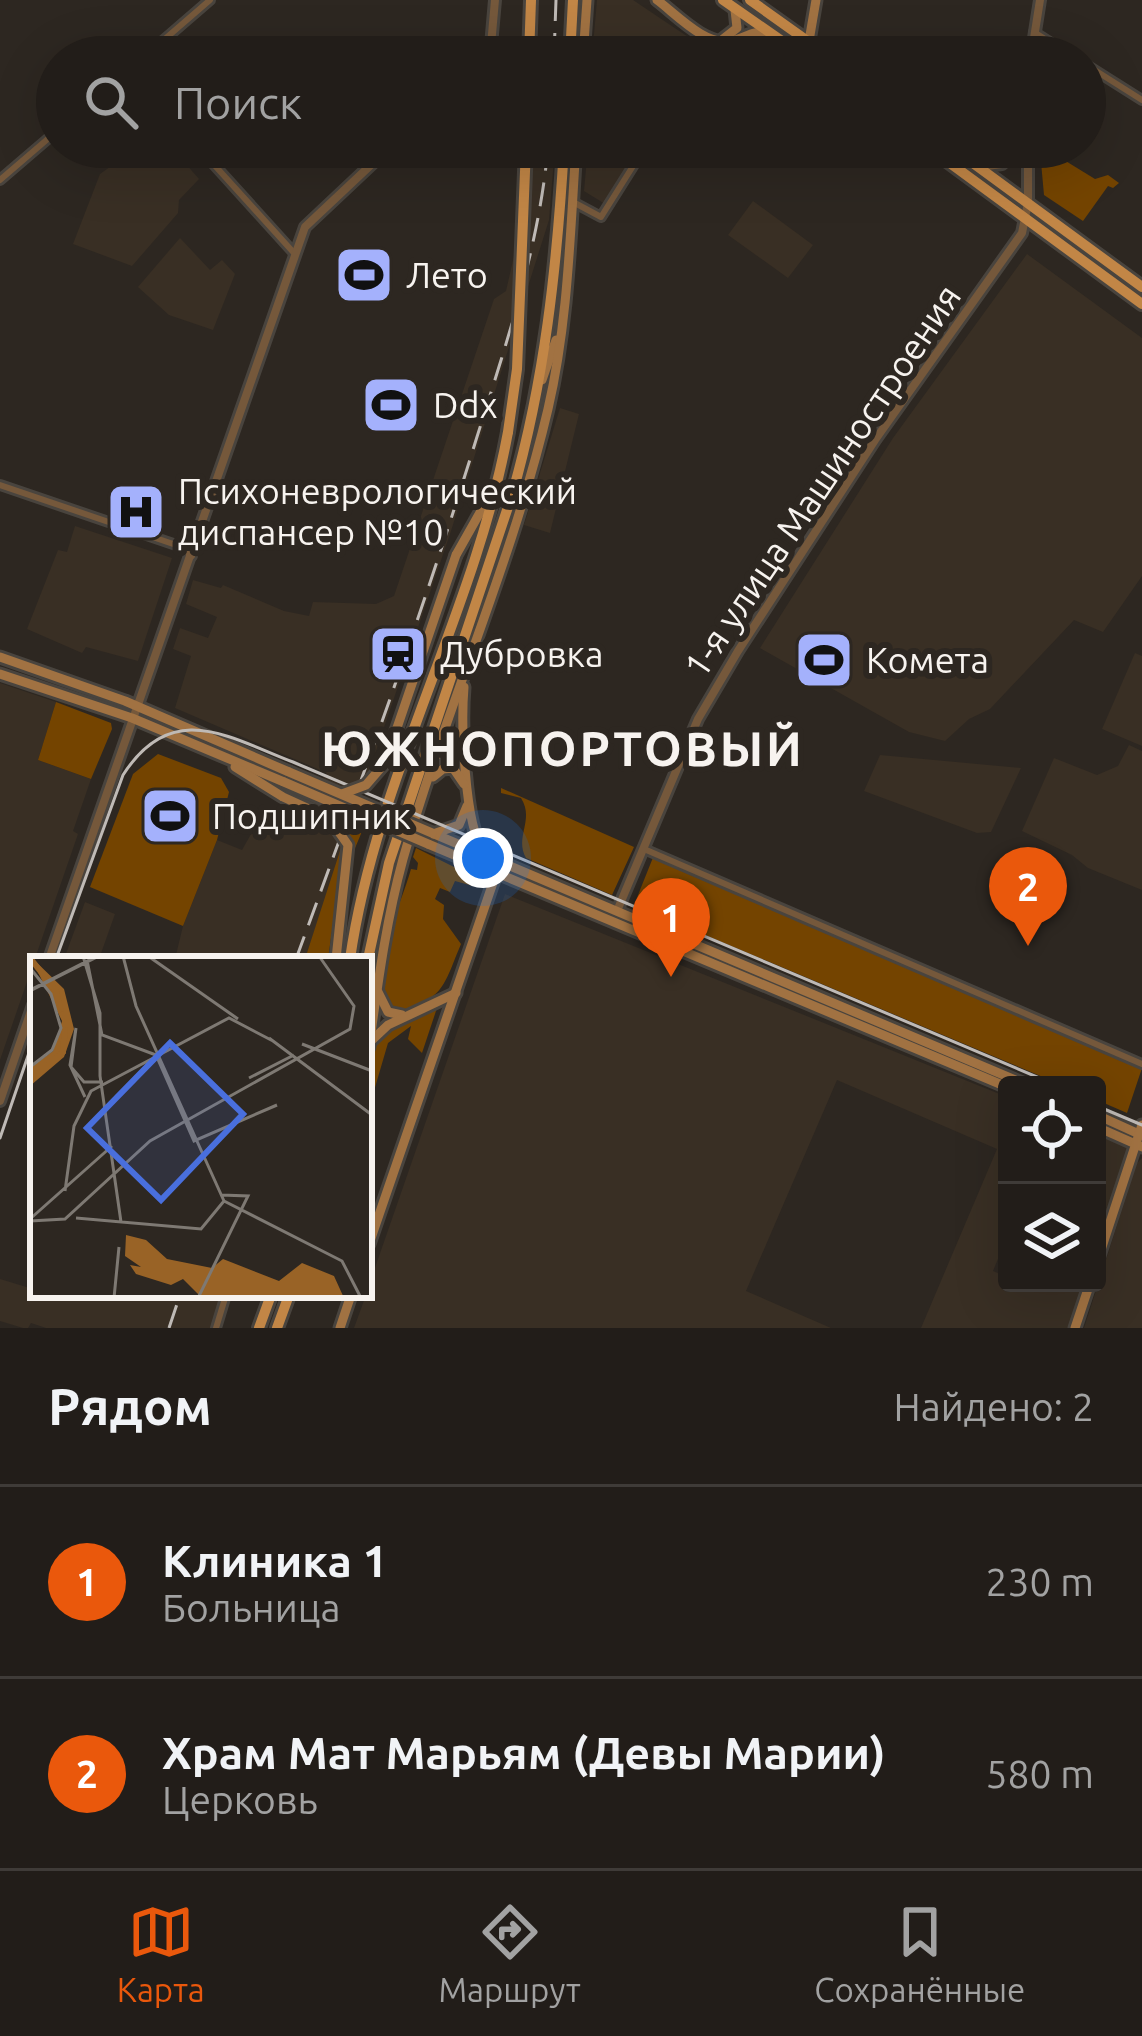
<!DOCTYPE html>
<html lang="ru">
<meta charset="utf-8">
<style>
body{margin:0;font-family:Ubuntu,sans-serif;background:#2e2a26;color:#f1f3f6}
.controls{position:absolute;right:36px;bottom:36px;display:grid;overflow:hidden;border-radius:12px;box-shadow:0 12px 48px #0002}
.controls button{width:108px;height:108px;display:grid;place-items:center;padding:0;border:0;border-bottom:3px solid #3f3b38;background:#221d19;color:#f1f3f6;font:60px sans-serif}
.you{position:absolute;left:483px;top:858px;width:42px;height:42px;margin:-30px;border:9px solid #fff;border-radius:50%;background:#1a73e8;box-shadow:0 0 0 18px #1a73e833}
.badge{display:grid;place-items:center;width:78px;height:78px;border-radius:50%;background:#ea580c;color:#fff;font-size:39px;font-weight:700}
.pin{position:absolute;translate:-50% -99px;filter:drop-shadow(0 3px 6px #0008)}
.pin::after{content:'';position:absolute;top:63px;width:42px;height:36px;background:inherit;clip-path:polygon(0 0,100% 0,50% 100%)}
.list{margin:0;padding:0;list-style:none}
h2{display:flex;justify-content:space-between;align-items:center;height:156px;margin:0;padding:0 48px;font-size:51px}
h2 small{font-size:39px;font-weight:400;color:#a2a2a2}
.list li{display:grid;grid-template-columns:78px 1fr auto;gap:36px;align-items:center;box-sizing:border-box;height:192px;padding:0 48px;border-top:3px solid #3f3b38}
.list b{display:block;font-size:45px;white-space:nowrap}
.list p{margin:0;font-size:39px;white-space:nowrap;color:#a2a2a2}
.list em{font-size:39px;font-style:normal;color:#a2a2a2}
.icon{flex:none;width:66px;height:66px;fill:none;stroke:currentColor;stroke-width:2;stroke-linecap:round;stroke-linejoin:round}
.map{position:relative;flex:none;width:1142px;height:1328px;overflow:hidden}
.search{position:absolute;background:#221d19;box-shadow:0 12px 48px #0002;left:36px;right:36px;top:36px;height:132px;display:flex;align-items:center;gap:30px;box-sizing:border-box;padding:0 42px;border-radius:66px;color:#a2a2a2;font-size:45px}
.sheet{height:540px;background:#221d19}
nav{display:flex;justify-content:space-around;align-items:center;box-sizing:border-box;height:168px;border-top:3px solid #3f3b38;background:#221d19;font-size:33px;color:#a2a2a2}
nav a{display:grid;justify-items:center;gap:6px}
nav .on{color:#ea580c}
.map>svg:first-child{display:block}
</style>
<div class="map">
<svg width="1142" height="1328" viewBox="0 0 1142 1328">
<rect width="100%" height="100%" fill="#2d2721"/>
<!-- built -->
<g fill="#392f24">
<path d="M 597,0 L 633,0 L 703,47 L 700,57 L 592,57 Z"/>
<path d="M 138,147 L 171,147 L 199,179 L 179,200 L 178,213 L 132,266 L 73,244 L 100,174 Z"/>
<path d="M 533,147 L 555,147 L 549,220 L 451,531 L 305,959 L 175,959 L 183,926 L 217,840 L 242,850 L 264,811 L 289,824 L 327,773 L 175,708 L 191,656 L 173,649 L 180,628 L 208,638 L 217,617 L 186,604 L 193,580 L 221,588 L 223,585 L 284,611 L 309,616 L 313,602 L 376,604 L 394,596 L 494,299 L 506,291 L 528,194 Z"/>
<path d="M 588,147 L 642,147 L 605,204 L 584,191 Z"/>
<path d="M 753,201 L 813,245 L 788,278 L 728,235 Z"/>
<path d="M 180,238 L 210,270 L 222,260 L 235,274 L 213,330 L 169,315 L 138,287 Z"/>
<path d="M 1027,254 L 1142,338 L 1142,576 L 1103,632 L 1074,620 L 990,709 L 969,719 L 945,741 L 909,732 L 760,648 L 893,438 Z"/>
<path d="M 560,408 L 579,414 L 550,533 L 524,525 Z"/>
<path d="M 75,526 L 172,558 L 138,661 L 86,647 L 82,653 L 27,629 L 58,550 L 67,552 Z"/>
<path d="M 1135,653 L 1142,656 L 1142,746 L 1102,729 Z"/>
<path d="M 0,683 L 56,702 L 38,760 L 91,779 L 73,831 L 78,834 L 0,1060 Z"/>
<path d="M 1129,745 L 1142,751 L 1142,890 L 1088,868 L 1072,855 L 1022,831 L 1054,758 L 1097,775 L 1118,766 Z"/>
<path d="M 880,755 L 1021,768 L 991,832 L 977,833 L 864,791 Z"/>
<path d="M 505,894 L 1007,1097 L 1007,1146 L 1000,1162 L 1007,1166 L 1007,1237 L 993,1271 L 1007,1277 L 1007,1283 L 1021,1283 L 1040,1291 L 1044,1283 L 1084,1283 L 1069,1328 L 921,1328 L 997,1149 L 837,1080 L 746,1291 L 831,1328 L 354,1328 L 366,1295 L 369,1295 L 369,1285 Z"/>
<path d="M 85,902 L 115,914 L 99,959 L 64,959 Z"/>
<path d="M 1097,1134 L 1130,1147 L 1097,1244 Z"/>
<path d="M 1142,1158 L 1142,1328 L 1084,1328 L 1137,1163 Z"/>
<path d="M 0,1279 L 33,1289 L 33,1295 L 224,1295 L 213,1328 L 46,1328 L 31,1323 L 28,1328 L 23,1328 L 0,1321 Z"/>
</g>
<!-- green -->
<g fill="#744400">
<path d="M 1040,151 L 1051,152 L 1095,179 L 1108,175 L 1119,183 L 1113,188 L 1108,186 L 1083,221 L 1044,195 Z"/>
<path d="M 56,702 L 111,723 L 112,729 L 91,779 L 38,760 Z"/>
<path d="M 158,754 L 221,778 L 229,792 L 217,840 L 183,926 L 90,887 L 133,774 Z"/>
<path d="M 501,788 L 634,847 L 612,895 L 526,858 C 514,837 535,820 521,798 L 501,793 Z"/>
<path d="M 349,823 L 363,829 L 338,889 L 328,959 L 305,959 Z"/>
<path d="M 416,848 L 476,878 L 473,886 L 455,881 L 450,892 L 440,888 L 435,899 L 444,905 L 443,919 L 461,944 C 444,984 445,999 399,1011 L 386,1001 C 372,960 400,908 411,869 L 417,870 L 418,863 L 413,857 Z"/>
<path d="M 654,855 L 1142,1068 L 1127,1113 L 1097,1100 L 1097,1085 L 1062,1085 L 634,905 Z"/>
<path d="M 437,1008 L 422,1053 L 408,1039 L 411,1026 L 388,1043 L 369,1108 C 369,1036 372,1036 437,1008 Z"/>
</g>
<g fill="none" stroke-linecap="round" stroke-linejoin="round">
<defs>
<g id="minor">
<path d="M 1034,32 L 1073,57"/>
<path d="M 144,57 L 210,0"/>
<path d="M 704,57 L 714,41"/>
<path d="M 1085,64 L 1142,100"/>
<path d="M 198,147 L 294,253"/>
<path d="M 0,180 L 57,131"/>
<path d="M 573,202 L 601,217 L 645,147"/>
<path d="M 0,485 L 182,547 L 192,556"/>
<path d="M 644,849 L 1142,1064"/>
<path d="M 216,1328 L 226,1295"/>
</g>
<g id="tertiary">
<path d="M 490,57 L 495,0"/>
<path d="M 1031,57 L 1040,0"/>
<path d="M 980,167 L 1002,164 L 1017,147"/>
<path d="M 617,911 L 698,719 L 738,651 L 875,440 L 1022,233 L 1028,203 L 1028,147"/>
<path d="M 49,959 L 305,227 L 390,147"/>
<path d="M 0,1101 L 33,1005"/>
</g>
<g id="secondary">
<path d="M 657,0 C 676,14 706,47 731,41 C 746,38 752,30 767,33"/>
<path d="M 723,39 L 737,28 L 735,10"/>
<path d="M 800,54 L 809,41 L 816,0"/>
<path d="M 583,57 L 587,0"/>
<path d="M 542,380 L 556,340"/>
<path d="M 456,555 L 491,493"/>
<path d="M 0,657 L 125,701 L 289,772"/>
<path d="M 0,674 L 132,718 L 284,782"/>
<path d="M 464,687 C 461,722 464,826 484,852"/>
<path d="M 235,767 L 283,797"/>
<path d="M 433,777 L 443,769 L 453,768 L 464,784"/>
<path d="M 432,833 L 1027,1085"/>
<path d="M 433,834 L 459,825 L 467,806"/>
<path d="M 428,844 L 1007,1087"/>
<path d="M 378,992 L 388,1012 L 402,1015"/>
<path d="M 372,1040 L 388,1025 L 456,993"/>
<path d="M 369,1047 C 378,983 386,921 403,859 C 446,707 512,563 548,409 C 568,323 570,235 576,147"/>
<path d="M 1097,1115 L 1141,1135"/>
<path d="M 1097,1127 L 1142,1147"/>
<path d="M 369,1244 L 496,874"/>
<path d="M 1097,1262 L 1142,1125"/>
<path d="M 340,1328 L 351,1295"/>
<path d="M 1075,1328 L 1090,1283"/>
</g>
<g id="primary">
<path d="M 723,0 L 805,57"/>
<path d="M 750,0 L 830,57"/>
<path d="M 529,57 L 531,0"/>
<path d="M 570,57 L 573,0"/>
<path d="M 928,147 L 1142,304"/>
<path d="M 951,147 L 1142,287"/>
<path d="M 350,959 C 376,777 475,612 508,432"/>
<path d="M 368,959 L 389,863 L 512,495 C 545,380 557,266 564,147"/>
<path d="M 259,1328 L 271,1295"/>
<path d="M 277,1328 L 289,1295"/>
</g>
</defs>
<!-- minor casing -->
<use href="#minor" stroke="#49443e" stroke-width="12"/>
<!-- tertiary casing -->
<use href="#tertiary" stroke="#49443e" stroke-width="14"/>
<!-- secondary casing -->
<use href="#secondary" stroke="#49443e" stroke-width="15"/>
<!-- primary casing -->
<use href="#primary" stroke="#49443e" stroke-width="16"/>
<!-- minor -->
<use href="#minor" stroke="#75583b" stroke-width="6"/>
<!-- tertiary -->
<use href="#tertiary" stroke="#75583b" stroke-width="8"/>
<!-- secondary -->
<use href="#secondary" stroke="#a17242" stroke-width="9"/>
<!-- primary -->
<use href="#primary" stroke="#c28646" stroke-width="10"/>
<!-- tram -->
<g stroke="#bfbab6" stroke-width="3">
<path d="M 56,959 L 123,775 C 172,699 228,737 293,762 L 1056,1085"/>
<path d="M 1097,1106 L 1142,1125"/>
<path d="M 0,1138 L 33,1041"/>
</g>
<!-- rail -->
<g stroke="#bfbab6" stroke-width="3" stroke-dasharray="24 12" stroke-linecap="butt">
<path d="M 554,57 L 556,0"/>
<path d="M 296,959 C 359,787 422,615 476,440 C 506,344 539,248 548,147"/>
<path d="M 169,1328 L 180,1295"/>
</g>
<defs>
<g id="secondary-bridge">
<path d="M 289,772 L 432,833"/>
<path d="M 284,782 L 428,844"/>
<path d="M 342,794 L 366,785 L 385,763 L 456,555"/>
<path d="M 283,797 L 329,818 L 348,845 L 336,959"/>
</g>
<path id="primary-bridge" d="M 508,432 L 517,369 L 526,147"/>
</defs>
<!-- secondary-bridge casing -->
<use href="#secondary-bridge" stroke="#49443e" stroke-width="15" stroke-linecap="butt"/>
<!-- primary-bridge casing -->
<use href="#primary-bridge" stroke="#49443e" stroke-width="16" stroke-linecap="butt"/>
<!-- secondary-bridge -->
<use href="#secondary-bridge" stroke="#a17242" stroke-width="9"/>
<!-- primary-bridge -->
<use href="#primary-bridge" stroke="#c28646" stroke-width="10"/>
</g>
<!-- icons -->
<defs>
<symbol id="stadium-square" viewBox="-11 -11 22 22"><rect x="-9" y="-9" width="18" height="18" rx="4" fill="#a4b1fc" stroke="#2d2721"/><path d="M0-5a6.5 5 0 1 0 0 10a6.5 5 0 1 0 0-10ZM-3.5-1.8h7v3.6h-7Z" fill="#111"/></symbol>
<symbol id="hospital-square" viewBox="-11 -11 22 22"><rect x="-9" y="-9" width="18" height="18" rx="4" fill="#a4b1fc" stroke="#2d2721"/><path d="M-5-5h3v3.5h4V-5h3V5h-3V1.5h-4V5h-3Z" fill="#111"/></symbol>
<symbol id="station-square" viewBox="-11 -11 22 22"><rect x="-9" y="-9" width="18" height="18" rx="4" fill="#a4b1fc" stroke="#2d2721"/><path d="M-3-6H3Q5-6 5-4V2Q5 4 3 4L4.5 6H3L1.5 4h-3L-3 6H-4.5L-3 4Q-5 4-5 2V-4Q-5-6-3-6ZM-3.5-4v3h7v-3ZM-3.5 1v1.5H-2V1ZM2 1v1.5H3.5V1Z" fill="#111"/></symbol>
</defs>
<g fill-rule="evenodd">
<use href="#stadium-square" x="331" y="242" width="66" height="66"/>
<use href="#stadium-square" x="358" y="372" width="66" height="66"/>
<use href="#hospital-square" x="103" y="479" width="66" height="66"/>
<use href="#station-square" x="365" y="621" width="66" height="66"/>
<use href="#stadium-square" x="791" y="627" width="66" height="66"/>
<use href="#stadium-square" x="137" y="783" width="66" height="66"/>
</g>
<g text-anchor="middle" stroke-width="12" stroke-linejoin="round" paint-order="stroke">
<!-- poi labels -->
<g font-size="36" fill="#f7f3ef" stroke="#2d2721" text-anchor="start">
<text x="406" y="288">Лето</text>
<text x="433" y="418">Ddx</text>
<text x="178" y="504">Психоневрологический<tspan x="178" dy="41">диспансер №10</tspan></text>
<text x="440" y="667">Дубровка</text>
<text x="866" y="673">Комета</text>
<text x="212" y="829">Подшипник</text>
</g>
<!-- street labels -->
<g font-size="36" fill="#f7f3ef" stroke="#2d2721">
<text transform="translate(822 481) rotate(-56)" y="13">1-я улица Машиностроения</text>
</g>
<!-- district labels -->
<g font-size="48" font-weight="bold" letter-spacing="3" fill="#f7f3ef" stroke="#2d2721">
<text x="563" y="766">ЮЖНОПОРТОВЫЙ</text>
</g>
</g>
<!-- overview -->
<g transform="translate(30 956)">
<rect width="342" height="342" fill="#2d2721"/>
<path d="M 0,0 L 34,33 L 44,73 L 34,101 L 0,130 L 0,112 L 23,95 L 32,65 ZM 96,279 L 116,284 L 137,303 L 182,312 L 193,303 L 249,325 L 272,307 L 304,320 L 314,342 L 172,342 L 153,323 L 141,329 L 106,318 L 100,309 L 111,311 L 95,300 Z" fill="#996326"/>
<path fill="none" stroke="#996326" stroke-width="6" d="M 0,2 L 26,35 L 31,56M 0,125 L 33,96 L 35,71"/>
<path fill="none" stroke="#7e7973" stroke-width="3" d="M 53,0 L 70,57 L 70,120 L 91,266M 93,0 L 106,50 L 194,245M 118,0 L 208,63M 57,4 L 72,79 L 126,99 L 164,185 L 247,149M 0,12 L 21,38 L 31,72 L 22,94 L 0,111M 0,34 L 67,0M 0,35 L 69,0M 239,82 L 342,159M 272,88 L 342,115M 219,122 L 264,99M 55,141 L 40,109 L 46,72 L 41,111 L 54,126 L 73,126M 35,235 L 44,170 L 61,135 L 199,62 L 243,85M 194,245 L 312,305 L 331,342M 46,262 L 171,273 L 194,245M 0,263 L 82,190M 0,265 L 35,263 L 120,185 L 320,73 L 324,50 L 289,0M 84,342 L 89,291M 168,342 L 218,240 L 191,239"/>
<path fill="#496fdd" fill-opacity="0.15" stroke="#496fdd" stroke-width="6" d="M 140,87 L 213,158 L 131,244 L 57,172 Z"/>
<rect width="342" height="342" fill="none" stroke="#f7f3ef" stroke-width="6"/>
</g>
</svg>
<div class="controls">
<button><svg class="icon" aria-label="locate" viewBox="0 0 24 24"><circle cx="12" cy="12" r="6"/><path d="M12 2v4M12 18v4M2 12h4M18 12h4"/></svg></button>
<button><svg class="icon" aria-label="layers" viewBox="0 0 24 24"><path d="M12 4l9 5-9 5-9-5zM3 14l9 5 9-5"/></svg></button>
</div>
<div class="you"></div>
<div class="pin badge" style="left:671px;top:977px">1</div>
<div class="pin badge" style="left:1028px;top:946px">2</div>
<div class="search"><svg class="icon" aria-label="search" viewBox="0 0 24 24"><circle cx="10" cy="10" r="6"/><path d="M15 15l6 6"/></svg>Поиск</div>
</div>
<section class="sheet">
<h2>Рядом<small>Найдено: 2</small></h2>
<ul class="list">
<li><span class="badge">1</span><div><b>Клиника 1</b><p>Больница</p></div><em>230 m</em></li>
<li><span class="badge">2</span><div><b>Храм Мат Марьям (Девы Марии)</b><p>Церковь</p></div><em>580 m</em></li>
</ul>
</section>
<nav>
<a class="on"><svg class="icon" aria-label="map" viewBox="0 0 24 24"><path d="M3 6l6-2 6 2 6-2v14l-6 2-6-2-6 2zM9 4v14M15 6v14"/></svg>Карта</a>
<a><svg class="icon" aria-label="directions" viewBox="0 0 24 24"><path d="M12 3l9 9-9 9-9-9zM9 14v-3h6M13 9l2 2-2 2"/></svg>Маршрут</a>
<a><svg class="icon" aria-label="saved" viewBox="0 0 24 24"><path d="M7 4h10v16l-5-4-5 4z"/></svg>Сохранённые</a>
</nav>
